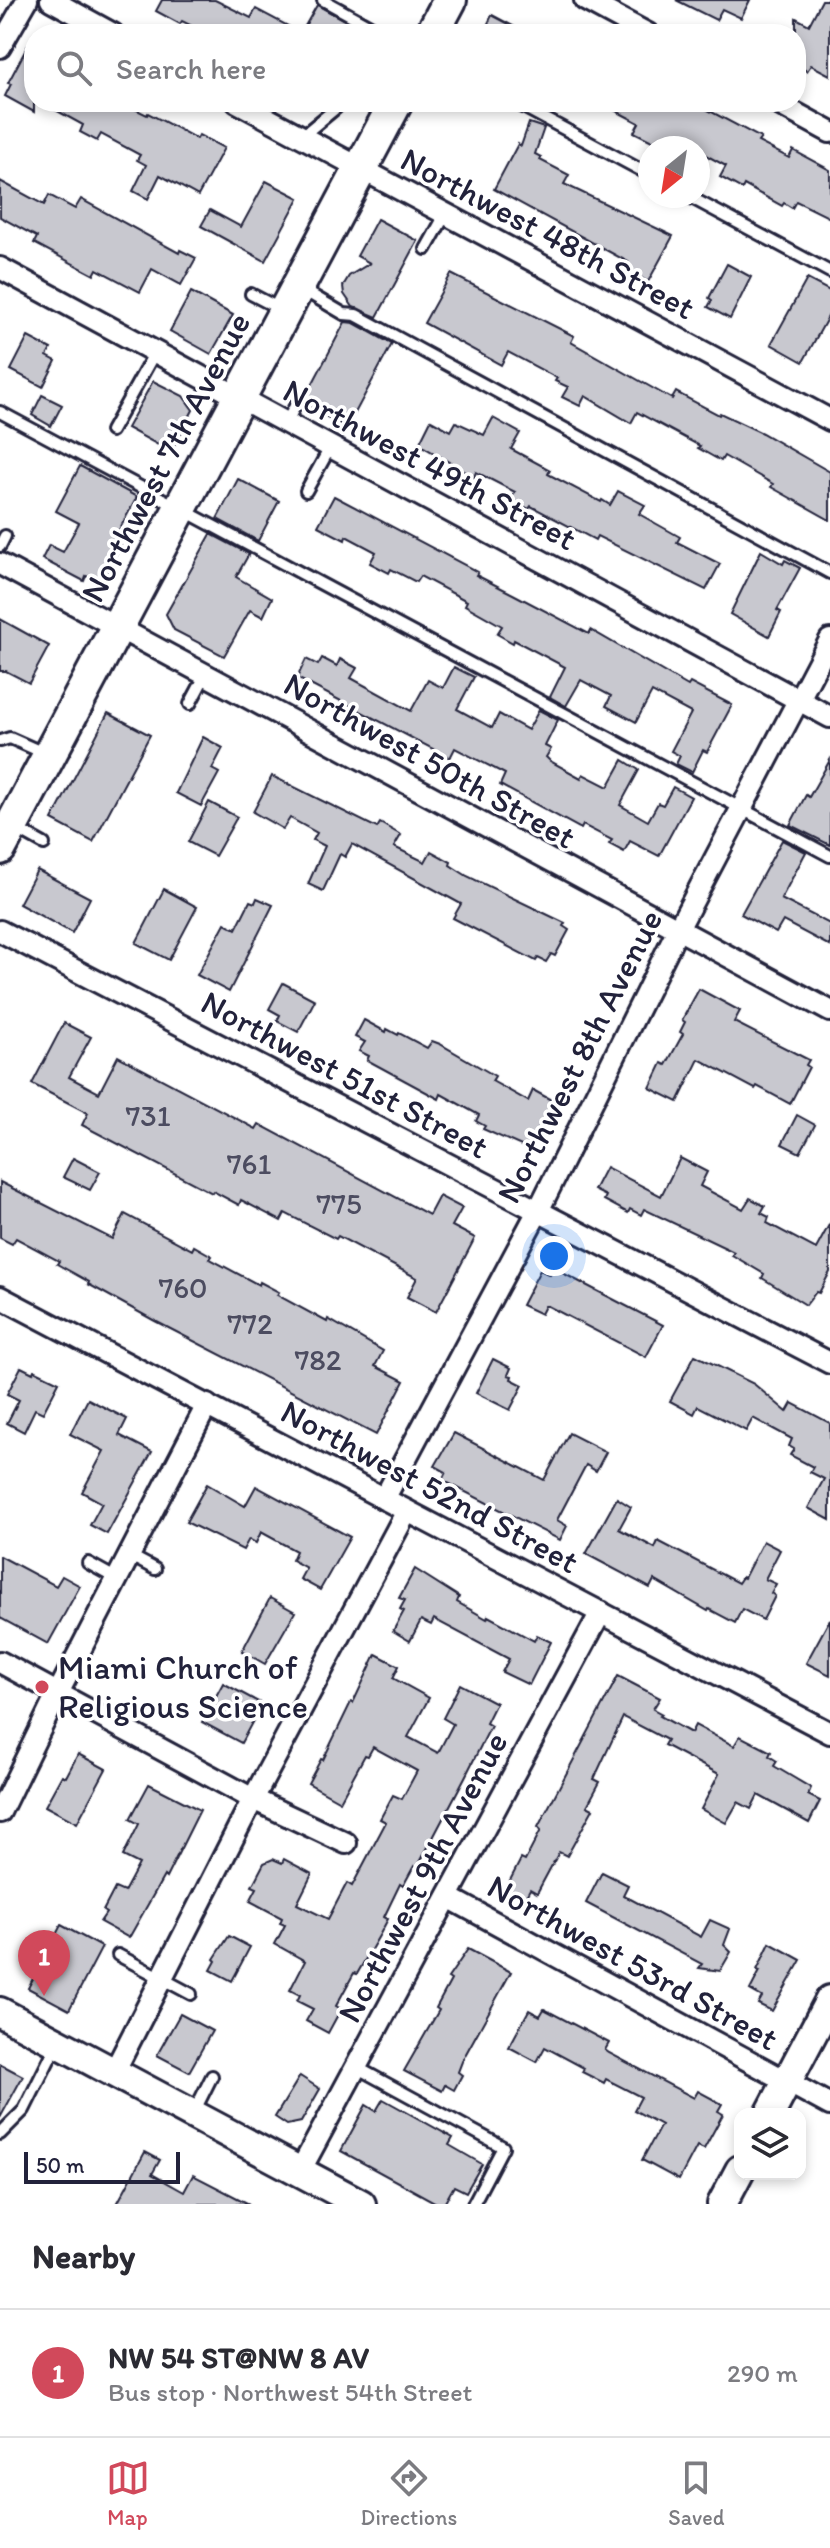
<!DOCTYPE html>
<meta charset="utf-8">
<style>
body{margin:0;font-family:Itim,sans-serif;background:#f7f7f7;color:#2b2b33}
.controls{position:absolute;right:24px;bottom:24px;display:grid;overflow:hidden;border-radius:16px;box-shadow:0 4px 12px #0003}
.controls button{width:72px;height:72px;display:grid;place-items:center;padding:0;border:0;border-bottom:2px solid #e1e1e2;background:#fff;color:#2b2b33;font:40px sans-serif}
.compass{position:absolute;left:638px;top:136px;width:72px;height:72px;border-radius:50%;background:#fff;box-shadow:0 4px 12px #0003;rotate:210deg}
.scale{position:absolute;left:24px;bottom:20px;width:156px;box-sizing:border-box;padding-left:8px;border:4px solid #22223b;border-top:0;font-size:22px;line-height:28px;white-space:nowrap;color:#22223b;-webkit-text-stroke:6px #fff;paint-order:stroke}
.you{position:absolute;left:554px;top:1256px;width:28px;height:28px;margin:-20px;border:6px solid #fff;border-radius:50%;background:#1a73e8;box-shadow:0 0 0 12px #1a73e833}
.badge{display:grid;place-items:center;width:52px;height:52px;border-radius:50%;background:#d1495b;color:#fff;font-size:26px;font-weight:700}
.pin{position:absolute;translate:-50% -66px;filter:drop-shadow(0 2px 4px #0008)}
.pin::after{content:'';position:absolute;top:42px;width:28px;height:24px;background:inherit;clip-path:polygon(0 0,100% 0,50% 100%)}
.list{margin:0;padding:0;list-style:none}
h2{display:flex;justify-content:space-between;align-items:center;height:104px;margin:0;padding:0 32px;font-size:34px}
h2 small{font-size:26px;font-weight:400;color:#7c7c81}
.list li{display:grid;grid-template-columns:52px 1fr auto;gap:24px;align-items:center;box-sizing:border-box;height:128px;padding:0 32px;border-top:2px solid #e1e1e2}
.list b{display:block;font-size:30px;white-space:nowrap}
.list p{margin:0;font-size:26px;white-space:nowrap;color:#7c7c81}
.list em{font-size:26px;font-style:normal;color:#7c7c81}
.icon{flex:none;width:44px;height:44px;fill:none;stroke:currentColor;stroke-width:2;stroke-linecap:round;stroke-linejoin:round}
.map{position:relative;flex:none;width:830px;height:2204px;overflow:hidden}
.search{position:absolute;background:#fff;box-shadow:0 4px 12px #0003;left:24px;right:24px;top:24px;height:88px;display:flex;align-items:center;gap:20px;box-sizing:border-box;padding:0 28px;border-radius:32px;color:#7c7c81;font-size:30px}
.sheet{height:232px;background:#fff}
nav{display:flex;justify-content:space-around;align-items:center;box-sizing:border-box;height:112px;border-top:2px solid #e1e1e2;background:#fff;font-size:22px;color:#7c7c81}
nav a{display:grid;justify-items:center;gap:4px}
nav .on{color:#d1495b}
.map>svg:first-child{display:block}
</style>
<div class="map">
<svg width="830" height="2204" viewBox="0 0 830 2204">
<rect width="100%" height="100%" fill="#fff"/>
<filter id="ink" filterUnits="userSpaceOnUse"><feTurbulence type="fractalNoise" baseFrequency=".0125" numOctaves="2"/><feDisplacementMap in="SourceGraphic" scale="16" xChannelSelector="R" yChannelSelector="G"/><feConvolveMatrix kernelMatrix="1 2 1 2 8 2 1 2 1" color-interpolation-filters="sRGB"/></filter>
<g filter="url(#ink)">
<!-- building -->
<g fill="#c8c8cf" stroke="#22223b" stroke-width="2">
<path d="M 162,0 L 215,0 L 251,18 L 256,9 L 301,33 L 317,5 L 349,23 L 343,34 L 208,34 L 182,21 L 180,24 L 156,11 Z"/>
<path d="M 676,0 L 750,0 L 741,18 L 722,9 L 716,20 Z"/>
<path d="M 822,0 L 830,0 L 830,75 L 811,65 L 807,71 L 796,65 L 796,18 L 809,25 Z"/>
<path d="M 492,15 L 528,34 L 483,34 Z"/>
<path d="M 34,34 L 34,112 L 5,96 L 11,84 L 8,83 Z"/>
<path d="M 41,102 L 121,102 L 147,115 L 148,113 L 197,139 L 199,135 L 224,148 L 198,196 L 160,175 L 148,199 L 133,191 L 146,165 L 137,160 L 140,155 L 101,134 L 97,141 L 80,132 L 83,125 Z"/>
<path d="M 599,102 L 693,102 L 761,138 L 758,142 L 789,158 L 793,150 L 830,170 L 830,218 L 796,201 L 792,208 L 784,203 L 782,206 L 744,185 L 742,189 L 720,177 L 726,166 L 698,151 L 698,148 L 666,148 L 634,132 L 639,123 Z"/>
<path d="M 529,123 L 544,128 L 535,154 L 541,157 L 540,160 L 569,175 L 564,184 L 673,236 L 648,282 L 624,269 L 628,262 L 494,189 L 518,144 L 521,146 Z"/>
<path d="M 0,181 L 44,205 L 49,195 L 75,209 L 81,199 L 179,253 L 180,250 L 196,258 L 181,285 L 152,269 L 140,292 L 97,269 L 94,275 L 34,243 L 37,237 L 0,217 Z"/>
<path d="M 266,181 L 299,198 L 265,261 L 201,226 L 210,210 L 241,227 Z"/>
<path d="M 377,219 L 418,241 L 377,317 L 353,307 L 344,294 L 343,286 L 349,276 L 370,263 L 357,256 Z"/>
<path d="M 727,264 L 751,277 L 730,319 L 708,307 L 712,300 L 709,298 Z"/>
<path d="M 451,274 L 574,336 L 571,342 L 672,399 L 676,392 L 719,415 L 720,413 L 762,433 L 830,472 L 830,520 L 771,487 L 773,484 L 724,456 L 721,461 L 698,448 L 700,446 L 637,412 L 631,423 L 585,396 L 580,406 L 562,397 L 568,387 L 555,381 L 557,378 L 508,352 L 501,365 L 424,323 Z"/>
<path d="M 807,279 L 830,291 L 830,313 L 803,362 L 771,344 Z"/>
<path d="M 191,292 L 233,315 L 211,354 L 170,331 Z"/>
<path d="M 345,322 L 354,323 L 392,344 L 347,428 L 305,405 L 306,396 Z"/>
<path d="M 28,337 L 51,349 L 47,356 L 56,361 L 43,387 L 11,370 Z"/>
<path d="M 153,381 L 183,396 L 193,410 L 171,452 L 127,428 Z"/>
<path d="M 42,395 L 62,405 L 51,426 L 32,415 Z"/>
<path d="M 493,418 L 520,433 L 511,449 L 550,470 L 548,474 L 601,502 L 602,500 L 610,505 L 618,491 L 645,505 L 639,514 L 680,537 L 677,542 L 720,564 L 706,590 L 597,536 L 595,540 L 531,506 L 529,509 L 511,499 L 515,492 L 476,472 L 474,477 L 419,444 L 431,420 L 451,431 L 456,422 L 484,435 Z"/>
<path d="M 80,466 L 137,497 L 113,541 L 121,545 L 100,583 L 86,576 L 84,581 L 42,559 L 49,545 L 63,552 L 79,523 L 56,511 Z"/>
<path d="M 238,479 L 279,501 L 258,541 L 217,519 Z"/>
<path d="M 334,496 L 478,572 L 476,575 L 513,594 L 589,634 L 591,630 L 688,686 L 690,683 L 732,705 L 707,752 L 703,750 L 692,772 L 676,764 L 680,756 L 671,751 L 691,713 L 652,692 L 636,722 L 606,706 L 611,696 L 581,680 L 566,706 L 550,697 L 565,667 L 514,640 L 513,643 L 497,634 L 502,626 L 465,605 L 467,601 L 420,576 L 416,582 L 391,569 L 389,573 L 370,563 L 376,552 L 346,536 L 345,540 L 318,526 Z"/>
<path d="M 211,534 L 249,554 L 236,577 L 272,598 L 263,617 L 250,610 L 224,656 L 174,630 L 166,614 Z"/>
<path d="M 761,551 L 783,564 L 785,560 L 800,568 L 777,610 L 781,612 L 769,636 L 730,614 Z"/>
<path d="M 0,619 L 49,646 L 29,683 L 6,671 L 0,671 Z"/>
<path d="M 322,658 L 337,666 L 340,659 L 357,668 L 351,678 L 411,711 L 428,680 L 443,688 L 454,667 L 474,677 L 457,709 L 492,728 L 499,714 L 528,730 L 539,710 L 558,720 L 545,746 L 551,749 L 546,757 L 550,761 L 581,778 L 583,774 L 608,787 L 623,760 L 639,770 L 620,805 L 648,821 L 658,803 L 663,805 L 673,787 L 691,797 L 659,856 L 630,841 L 624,852 L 609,844 L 612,840 L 583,825 L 581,829 L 500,785 L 505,774 L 455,748 L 450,758 L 297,678 L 306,659 L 318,665 Z"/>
<path d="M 108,713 L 150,735 L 93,842 L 52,820 Z"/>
<path d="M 203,737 L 223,748 L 212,769 L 219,773 L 201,806 L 176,793 Z"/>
<path d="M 830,760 L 830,845 L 790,825 L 806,795 L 809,797 Z"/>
<path d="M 272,776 L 377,828 L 380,823 L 401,835 L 394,847 L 425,862 L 431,851 L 451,862 L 450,865 L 467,876 L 565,923 L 563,926 L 569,930 L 555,956 L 551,954 L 546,962 L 538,958 L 536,961 L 453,918 L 461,904 L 352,844 L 345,857 L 340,854 L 323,891 L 308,884 L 325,846 L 313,840 L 317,833 L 290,818 L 283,829 L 253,812 Z"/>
<path d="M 209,802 L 237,817 L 215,856 L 188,842 Z"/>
<path d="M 782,840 L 806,852 L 781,899 L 830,924 L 830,946 L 783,921 L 776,933 L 741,914 Z"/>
<path d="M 37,870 L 90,898 L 72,933 L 19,904 Z"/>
<path d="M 164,889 L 197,907 L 169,960 L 136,943 Z"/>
<path d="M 257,898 L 273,905 L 229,992 L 197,975 L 225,923 L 236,929 L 250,901 L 255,903 Z"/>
<path d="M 283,983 L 315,1000 L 298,1032 L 277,1021 L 280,1015 L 269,1009 Z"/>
<path d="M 699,989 L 740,1011 L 734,1022 L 809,1060 L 806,1065 L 809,1067 L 790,1104 L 757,1086 L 755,1089 L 699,1059 L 678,1102 L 650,1088 L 662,1063 L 666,1065 L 683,1034 L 680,1032 L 685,1022 L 682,1020 Z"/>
<path d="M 364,1020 L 386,1032 L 387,1029 L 398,1035 L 399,1033 L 427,1048 L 432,1041 L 440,1044 L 495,1076 L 492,1081 L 528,1101 L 533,1090 L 553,1101 L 528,1149 L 483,1129 L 485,1126 L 476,1121 L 479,1115 L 441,1094 L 439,1099 L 367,1060 L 369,1056 L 359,1051 L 365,1042 L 355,1037 Z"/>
<path d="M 64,1023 L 91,1037 L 69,1077 L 99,1093 L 118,1056 L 256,1129 L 259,1124 L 429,1215 L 439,1196 L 462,1208 L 452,1226 L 475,1238 L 436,1312 L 407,1297 L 417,1278 L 338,1236 L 336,1239 L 285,1213 L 281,1221 L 241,1200 L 239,1205 L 213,1191 L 212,1193 L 82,1125 L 88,1113 L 32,1084 Z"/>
<path d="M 797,1115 L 815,1125 L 800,1153 L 782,1144 Z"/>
<path d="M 73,1158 L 100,1172 L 90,1190 L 63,1177 Z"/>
<path d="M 680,1158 L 707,1172 L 700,1186 L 743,1209 L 750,1198 L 765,1206 L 761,1213 L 769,1217 L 767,1223 L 816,1249 L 830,1223 L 830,1272 L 819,1293 L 816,1292 L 806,1305 L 762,1278 L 764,1274 L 732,1255 L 734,1252 L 644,1209 L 641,1215 L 630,1209 L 628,1213 L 604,1200 L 606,1196 L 594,1190 L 606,1167 L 661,1196 Z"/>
<path d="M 0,1182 L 112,1239 L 125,1214 L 192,1250 L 194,1246 L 212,1256 L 210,1259 L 259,1285 L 260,1282 L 279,1292 L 277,1295 L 327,1322 L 328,1319 L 383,1351 L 375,1366 L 404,1381 L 376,1435 L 155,1321 L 88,1284 L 89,1282 L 57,1264 L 59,1261 L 16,1238 L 12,1244 L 0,1238 Z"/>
<path d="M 553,1268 L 663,1325 L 646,1357 L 548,1306 L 545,1306 L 541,1314 L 522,1305 L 540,1270 L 550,1275 Z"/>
<path d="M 695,1355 L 754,1384 L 787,1412 L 792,1403 L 830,1423 L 830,1520 L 808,1508 L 824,1479 L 810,1472 L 813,1467 L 790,1455 L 794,1449 L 789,1446 L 792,1439 L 753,1418 L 746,1431 L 698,1406 L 694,1414 L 670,1401 Z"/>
<path d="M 493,1359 L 511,1368 L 508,1375 L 512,1376 L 511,1379 L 523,1385 L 510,1410 L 476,1393 Z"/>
<path d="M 21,1367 L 33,1373 L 34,1370 L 59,1382 L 43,1413 L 35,1409 L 24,1432 L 7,1423 L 19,1400 L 7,1394 Z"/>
<path d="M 88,1399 L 127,1419 L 119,1435 L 152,1452 L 107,1534 L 90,1525 L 102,1503 L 82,1492 L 104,1451 L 70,1434 Z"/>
<path d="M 454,1433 L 544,1480 L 569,1433 L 606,1452 L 596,1471 L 586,1465 L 557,1520 L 567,1526 L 560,1540 L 442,1480 L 446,1472 L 435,1466 Z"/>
<path d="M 207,1484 L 245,1506 L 256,1486 L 350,1537 L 320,1590 L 300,1579 L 306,1568 L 292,1560 L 296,1551 L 261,1532 L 256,1543 L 249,1539 L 243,1550 L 186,1522 Z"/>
<path d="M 617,1498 L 631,1507 L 619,1529 L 655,1548 L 658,1541 L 738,1583 L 742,1577 L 744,1578 L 763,1541 L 780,1550 L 765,1579 L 776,1584 L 771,1593 L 775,1596 L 763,1620 L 742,1609 L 735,1623 L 709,1609 L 708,1611 L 654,1580 L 650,1588 L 586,1554 Z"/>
<path d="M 0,1556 L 56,1586 L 62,1576 L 80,1586 L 48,1644 L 0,1618 Z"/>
<path d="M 415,1569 L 459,1597 L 457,1602 L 487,1619 L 488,1616 L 534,1641 L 537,1635 L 551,1642 L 529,1685 L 502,1672 L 509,1659 L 434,1619 L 431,1625 L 421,1620 L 410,1641 L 393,1631 L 404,1611 L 400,1609 L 405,1600 L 399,1598 Z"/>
<path d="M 270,1598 L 295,1612 L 265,1664 L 242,1651 Z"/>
<path d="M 830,1619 L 830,1675 L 806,1663 Z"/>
<path d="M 376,1654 L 399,1666 L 393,1678 L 429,1698 L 408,1737 L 438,1753 L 453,1724 L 443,1718 L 460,1684 L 496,1703 L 486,1723 L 491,1726 L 465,1777 L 417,1868 L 414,1866 L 403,1886 L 400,1884 L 384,1917 L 388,1919 L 380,1934 L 357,1974 L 354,1973 L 336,2006 L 341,2009 L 328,2033 L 306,2021 L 313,2009 L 297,2001 L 300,1995 L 290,1990 L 305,1961 L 275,1944 L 285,1925 L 280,1923 L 282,1918 L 250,1901 L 257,1888 L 252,1886 L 264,1863 L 273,1859 L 282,1863 L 284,1859 L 312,1874 L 297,1904 L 328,1919 L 347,1883 L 352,1886 L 386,1822 L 380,1819 L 393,1795 L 402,1799 L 417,1771 L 373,1747 L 368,1756 L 365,1755 L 340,1801 L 308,1783 L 321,1759 L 323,1760 L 351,1702 L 353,1703 Z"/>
<path d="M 618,1676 L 660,1698 L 653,1709 L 662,1714 L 660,1716 L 691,1733 L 695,1725 L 734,1746 L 740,1736 L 771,1752 L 769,1756 L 777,1761 L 774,1766 L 811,1788 L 808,1795 L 820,1801 L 809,1823 L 758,1795 L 751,1809 L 738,1802 L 726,1823 L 701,1809 L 719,1774 L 664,1745 L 667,1740 L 623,1717 L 594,1779 L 600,1782 L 587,1806 L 593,1809 L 567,1856 L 559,1852 L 537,1893 L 530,1889 L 525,1898 L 506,1888 L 521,1859 L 525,1861 L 541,1830 L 538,1827 Z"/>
<path d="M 223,1683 L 262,1704 L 241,1743 L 202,1722 Z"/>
<path d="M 78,1754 L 106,1769 L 77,1823 L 45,1806 L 62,1775 L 66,1777 Z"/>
<path d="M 149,1784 L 200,1810 L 166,1878 L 164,1876 L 129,1938 L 100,1922 L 106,1913 L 103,1911 L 115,1888 L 124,1892 L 139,1864 L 123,1856 L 139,1824 L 130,1819 Z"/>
<path d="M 602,1872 L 628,1885 L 623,1895 L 701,1937 L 710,1920 L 730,1929 L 724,1945 L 731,1952 L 720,1971 L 699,1968 L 702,1964 L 586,1903 Z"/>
<path d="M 61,1925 L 102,1947 L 69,2010 L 28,1988 Z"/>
<path d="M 229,1936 L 250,1947 L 232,1981 L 211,1970 L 216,1961 L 214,1959 Z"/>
<path d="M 770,1943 L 801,1960 L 772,2011 L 758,2004 L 762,1997 L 750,1990 L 760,1971 L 757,1970 Z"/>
<path d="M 468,1949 L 511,1972 L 463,2059 L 458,2072 L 462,2075 L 454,2090 L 445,2085 L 442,2091 L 404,2071 L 439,2010 L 436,2008 L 451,1980 L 448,1978 Z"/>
<path d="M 544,2009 L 609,2043 L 605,2050 L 609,2053 L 694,2098 L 698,2091 L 722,2104 L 718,2111 L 723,2114 L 704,2149 L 697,2146 L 679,2180 L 642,2160 L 661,2125 L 634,2110 L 641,2097 L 606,2079 L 604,2083 L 582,2072 L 584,2068 L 545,2047 L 537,2062 L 509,2047 L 529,2010 L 540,2016 Z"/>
<path d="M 180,2014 L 212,2031 L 189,2072 L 157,2055 Z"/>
<path d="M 0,2064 L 23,2076 L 0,2118 Z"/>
<path d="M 300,2076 L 320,2089 L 301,2122 L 287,2125 L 275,2117 Z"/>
<path d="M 383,2099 L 453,2138 L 449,2145 L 482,2164 L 466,2192 L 454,2186 L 444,2204 L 438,2204 L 341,2151 L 366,2105 L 376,2111 Z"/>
<path d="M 145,2152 L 160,2160 L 152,2174 L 184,2192 L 193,2175 L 249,2204 L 117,2204 Z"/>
</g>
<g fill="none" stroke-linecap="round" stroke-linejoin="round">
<defs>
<g id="lane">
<path d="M 323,0 L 379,31"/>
<path d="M 514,102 L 650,175"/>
<path d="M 301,137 L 336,108"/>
<path d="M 688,196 L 830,272"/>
<path d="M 426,249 L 445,215"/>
<path d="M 300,288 L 344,314 L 356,315 L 830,573"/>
<path d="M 251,294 L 280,309"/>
<path d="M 0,412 L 830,856"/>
<path d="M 286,423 L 299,399"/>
<path d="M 111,431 L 155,352"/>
<path d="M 306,491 L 331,446"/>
<path d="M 0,546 L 5,536"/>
<path d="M 190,704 L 206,674"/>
<path d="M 0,741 L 10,738 L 46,754"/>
<path d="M 17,829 L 44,844"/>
<path d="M 129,1555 L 155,1569"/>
<path d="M 88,1563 L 117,1579"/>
<path d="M 118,1955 L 191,1994"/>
<path d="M 356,2067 L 503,2147 L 473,2204"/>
<path d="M 193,2114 L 212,2076"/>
<path d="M 0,2134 L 24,2110 L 56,2046"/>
</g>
<g id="street">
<path d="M 51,0 L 113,34"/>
<path d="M 585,0 L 648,34"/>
<path d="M 0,47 L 27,0"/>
<path d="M 237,102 L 830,420"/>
<path d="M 775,102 L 830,132"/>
<path d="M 0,268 L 830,717"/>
<path d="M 0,564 L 830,1011"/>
<path d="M 0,931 L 830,1363"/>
<path d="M 0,1297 L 830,1733"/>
<path d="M 384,1499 L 538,1211 L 677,931 L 830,640"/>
<path d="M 0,1662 L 253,1799 L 346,1843"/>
<path d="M 0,1812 L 58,1693 L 207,1405"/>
<path d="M 448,1897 L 830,2105"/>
<path d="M 114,2072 L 253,1799 L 407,1511"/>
<path d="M 300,2171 L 601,1612"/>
</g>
<g id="secondary">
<path d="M 0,2012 L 361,2204"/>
<path d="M 770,2114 L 830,2000"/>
<path d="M 722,2204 L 740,2170"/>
</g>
<g id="primary">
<path d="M 432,34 L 450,0"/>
<path d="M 0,848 L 396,102"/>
</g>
</defs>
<!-- lane casing -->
<use href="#lane" stroke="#22223b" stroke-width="16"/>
<!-- street casing -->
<use href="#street" stroke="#22223b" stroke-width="26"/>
<!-- secondary casing -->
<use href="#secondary" stroke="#22223b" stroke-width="34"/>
<!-- primary casing -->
<use href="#primary" stroke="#22223b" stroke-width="38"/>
<!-- lane -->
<use href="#lane" stroke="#fff" stroke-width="10"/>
<!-- street -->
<use href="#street" stroke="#fff" stroke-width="20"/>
<!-- secondary -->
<use href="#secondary" stroke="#fff" stroke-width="28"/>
<!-- primary -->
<use href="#primary" stroke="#fff" stroke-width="32"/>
</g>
</g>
<!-- markers -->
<circle fill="#d1495b" stroke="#fff" stroke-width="3" cx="42" cy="1687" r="8"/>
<g text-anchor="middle" stroke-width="7" stroke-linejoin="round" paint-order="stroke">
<!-- number labels -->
<g font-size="30" fill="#4c4c60">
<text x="148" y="1126">731</text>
<text x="249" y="1174">761</text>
<text x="339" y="1214">775</text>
<text x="183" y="1298">760</text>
<text x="250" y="1334">772</text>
<text x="318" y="1370">782</text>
</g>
<!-- street labels -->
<g font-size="34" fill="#22223b" stroke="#fff">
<text transform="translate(548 233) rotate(28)" y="12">Northwest 48th Street</text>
<text transform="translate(165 457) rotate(-62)" y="12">Northwest 7th Avenue</text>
<text transform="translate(430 464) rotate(28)" y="12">Northwest 49th Street</text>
<text transform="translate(430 760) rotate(29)" y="12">Northwest 50th Street</text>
<text transform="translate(579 1056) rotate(-63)" y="12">Northwest 8th Avenue</text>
<text transform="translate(345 1074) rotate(28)" y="12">Northwest 51st Street</text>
<text transform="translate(430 1486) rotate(28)" y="12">Northwest 52nd Street</text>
<text transform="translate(422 1877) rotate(-62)" y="12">Northwest 9th Avenue</text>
<text transform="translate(633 1962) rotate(29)" y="12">Northwest 53rd Street</text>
</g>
<!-- poi labels -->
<g font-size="34" fill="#22223b" stroke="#fff" text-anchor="start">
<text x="58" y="1679">Miami Church of<tspan x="58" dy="39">Religious Science</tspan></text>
</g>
</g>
</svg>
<div class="controls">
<button><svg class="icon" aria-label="layers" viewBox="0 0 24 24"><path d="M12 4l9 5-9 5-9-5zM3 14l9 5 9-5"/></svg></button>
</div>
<svg class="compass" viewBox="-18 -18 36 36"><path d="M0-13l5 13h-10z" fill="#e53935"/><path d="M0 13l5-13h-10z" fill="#7c7c81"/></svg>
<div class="scale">50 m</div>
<div class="you"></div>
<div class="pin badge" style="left:44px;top:1996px">1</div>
<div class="search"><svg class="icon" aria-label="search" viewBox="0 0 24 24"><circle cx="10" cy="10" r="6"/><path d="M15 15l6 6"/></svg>Search here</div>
</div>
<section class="sheet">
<h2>Nearby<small></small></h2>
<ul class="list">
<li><span class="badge">1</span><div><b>NW 54 ST@NW 8 AV</b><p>Bus stop · Northwest 54th Street</p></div><em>290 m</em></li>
</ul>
</section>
<nav>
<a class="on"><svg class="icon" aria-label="map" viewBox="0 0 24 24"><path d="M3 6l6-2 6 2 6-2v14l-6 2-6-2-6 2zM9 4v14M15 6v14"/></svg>Map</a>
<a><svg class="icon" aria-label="directions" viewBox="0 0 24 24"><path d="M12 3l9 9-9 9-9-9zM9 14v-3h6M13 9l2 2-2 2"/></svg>Directions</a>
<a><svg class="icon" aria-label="saved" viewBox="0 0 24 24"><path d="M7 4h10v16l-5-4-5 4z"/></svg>Saved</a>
</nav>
